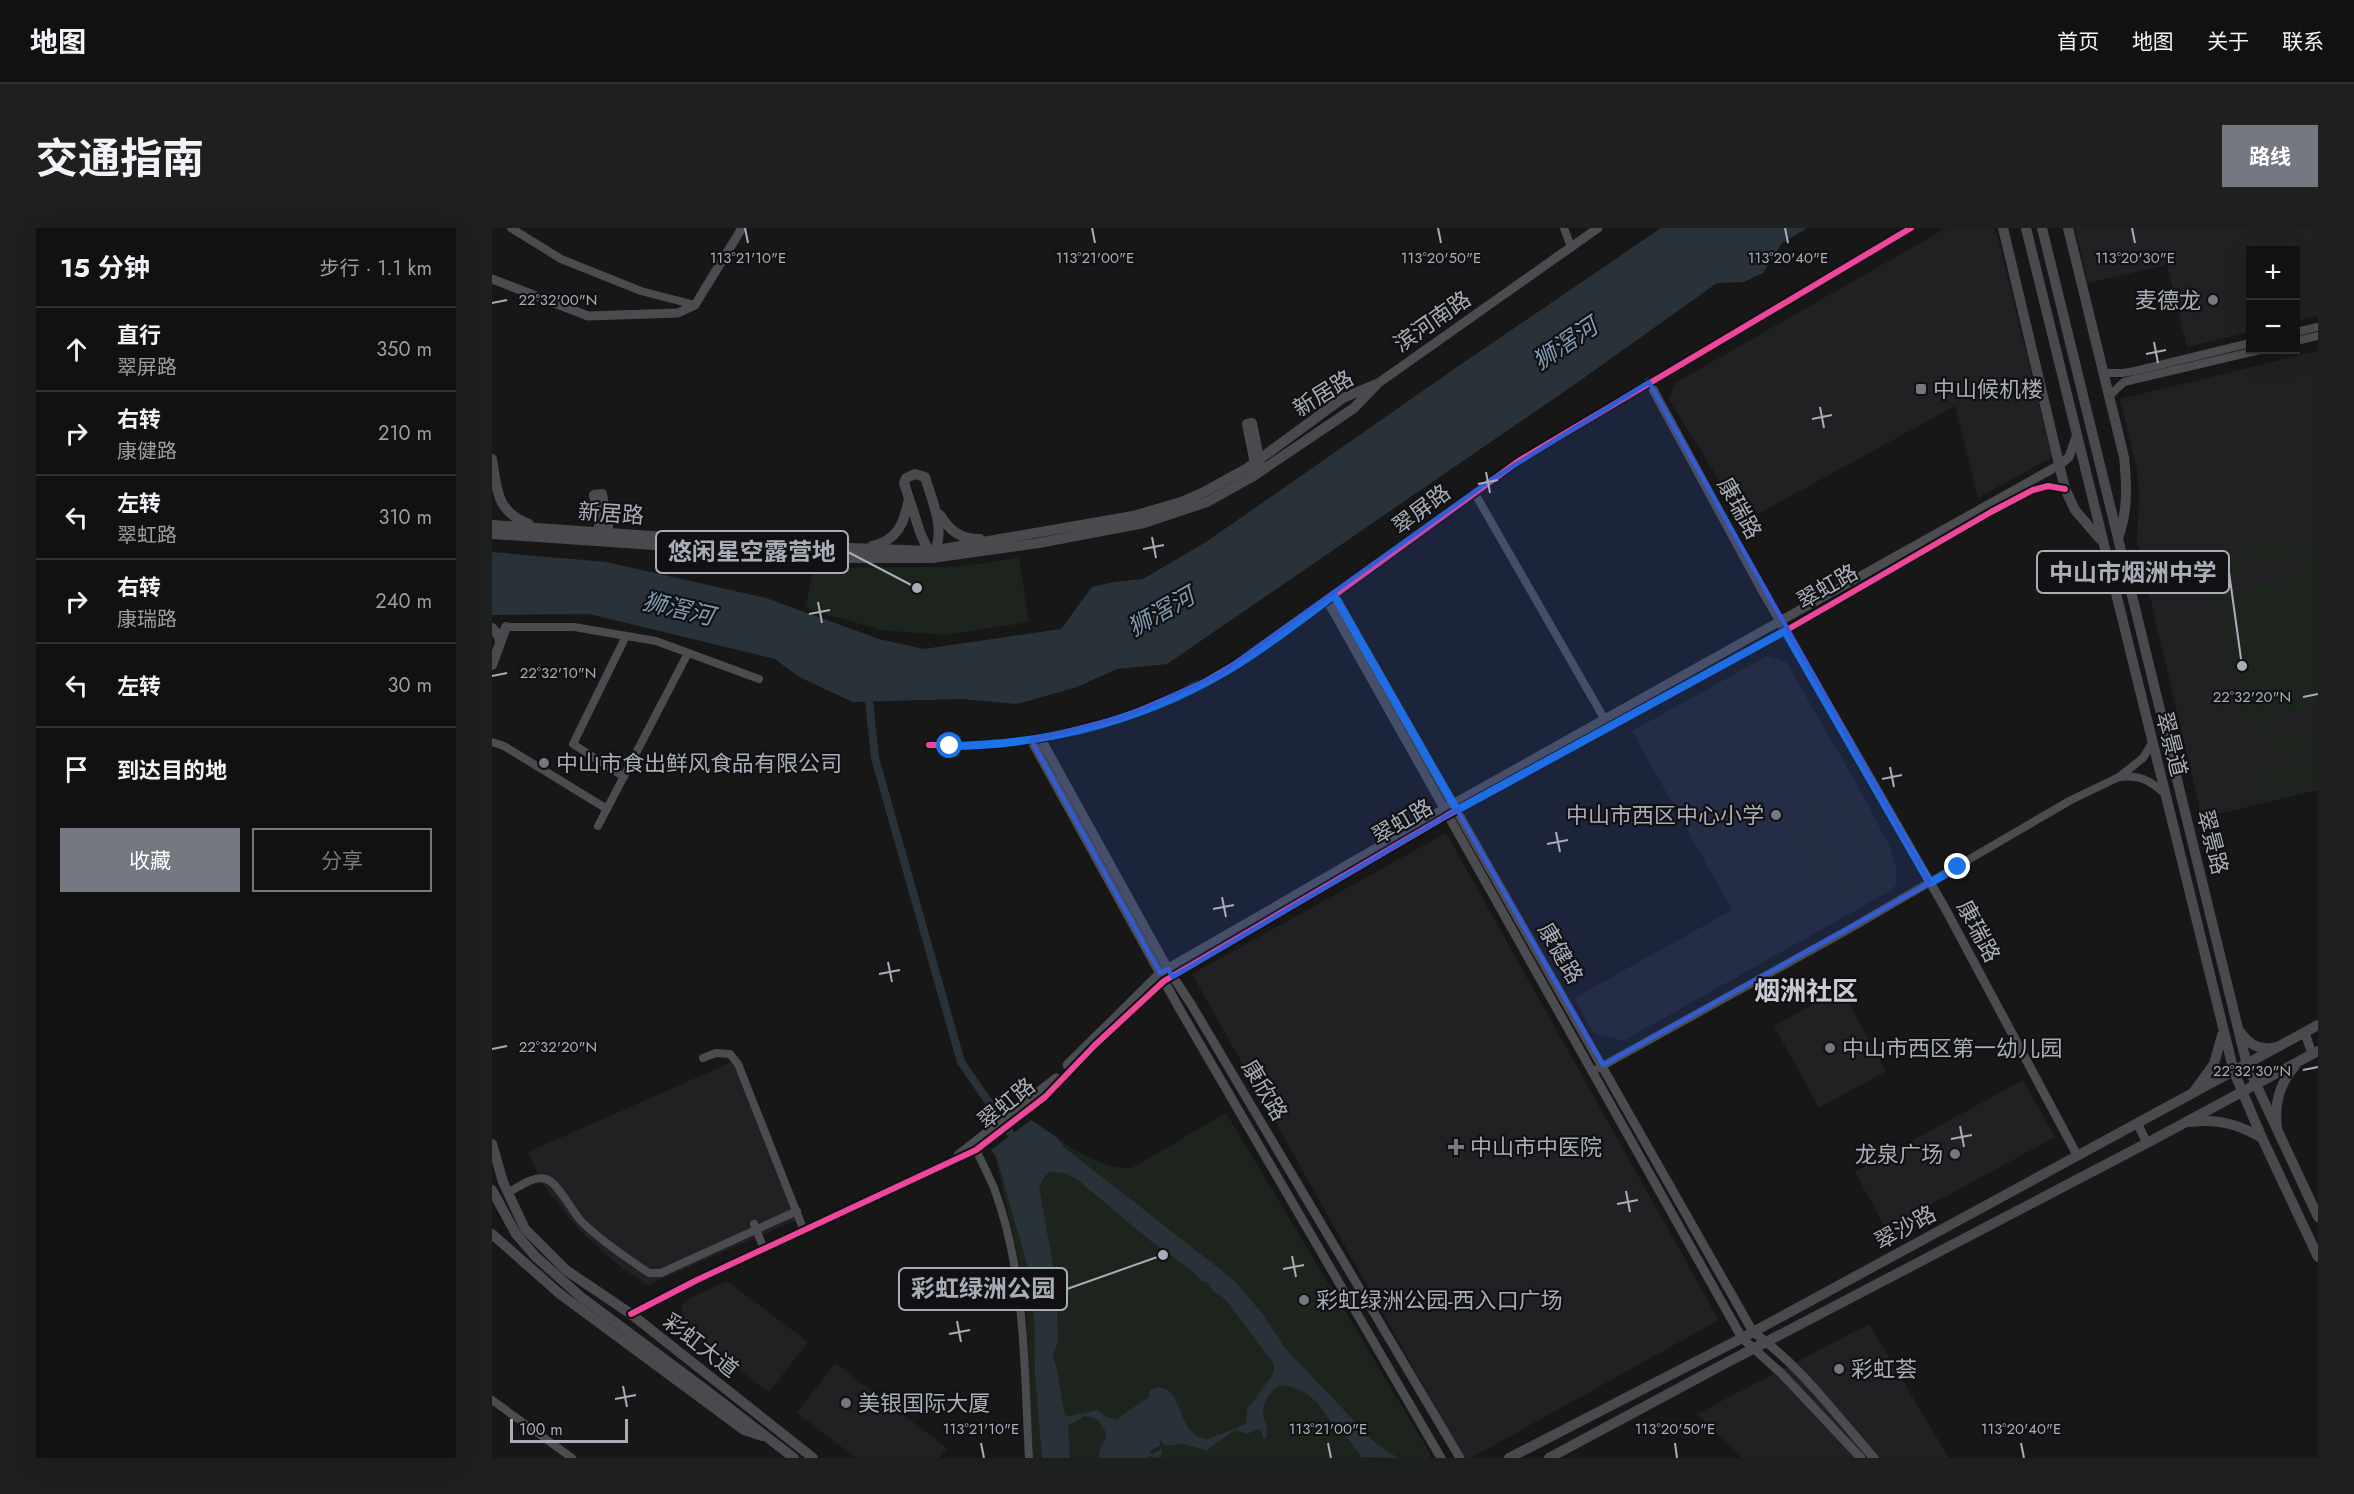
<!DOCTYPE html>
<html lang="zh">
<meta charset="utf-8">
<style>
body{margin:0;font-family:Jost,"Noto Sans SC",sans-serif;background:#1e1f1f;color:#f1f3f6}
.controls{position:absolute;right:18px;top:18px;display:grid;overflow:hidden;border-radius:0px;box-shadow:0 6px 24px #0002}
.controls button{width:54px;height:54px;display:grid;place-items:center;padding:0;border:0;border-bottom:2px solid #303131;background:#111;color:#f1f3f6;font:30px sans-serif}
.scale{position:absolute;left:18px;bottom:15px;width:118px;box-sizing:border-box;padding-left:6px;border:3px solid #a8adb8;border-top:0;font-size:16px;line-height:21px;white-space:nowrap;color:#a8adb8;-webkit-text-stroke:4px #111113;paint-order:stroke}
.stop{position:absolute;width:18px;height:18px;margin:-14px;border:4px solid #1a73e8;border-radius:50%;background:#fff}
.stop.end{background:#1a73e8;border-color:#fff;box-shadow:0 2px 6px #0008}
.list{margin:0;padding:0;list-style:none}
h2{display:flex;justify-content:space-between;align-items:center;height:78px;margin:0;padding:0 24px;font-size:26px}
h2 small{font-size:20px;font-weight:400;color:#9c9d9f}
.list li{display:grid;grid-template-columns:39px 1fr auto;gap:18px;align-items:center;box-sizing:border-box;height:84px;padding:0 24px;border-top:2px solid #303131}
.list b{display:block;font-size:22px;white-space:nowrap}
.list p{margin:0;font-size:20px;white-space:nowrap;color:#9c9d9f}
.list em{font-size:20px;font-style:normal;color:#9c9d9f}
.actions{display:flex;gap:12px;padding:18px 24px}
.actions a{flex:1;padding:14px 0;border:2px solid #757880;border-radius:0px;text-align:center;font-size:21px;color:#757880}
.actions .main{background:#757880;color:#fff}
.icon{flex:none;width:33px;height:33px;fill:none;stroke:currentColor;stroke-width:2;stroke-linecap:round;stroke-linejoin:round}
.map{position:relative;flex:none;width:1826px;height:1230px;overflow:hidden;border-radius:0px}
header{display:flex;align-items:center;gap:36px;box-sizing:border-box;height:84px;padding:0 30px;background:#111;border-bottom:2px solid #303131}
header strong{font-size:28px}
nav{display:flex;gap:33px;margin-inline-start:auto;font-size:21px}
.intro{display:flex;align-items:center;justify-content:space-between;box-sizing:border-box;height:144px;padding:0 36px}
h1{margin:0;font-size:42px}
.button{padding:15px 27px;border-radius:0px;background:#757880;color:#fff;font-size:21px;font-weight:700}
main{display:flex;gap:36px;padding:0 36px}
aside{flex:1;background:#111;border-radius:0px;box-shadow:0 6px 24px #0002}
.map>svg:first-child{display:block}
</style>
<header>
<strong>地图</strong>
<nav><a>首页</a><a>地图</a><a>关于</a><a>联系</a></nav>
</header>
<div class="intro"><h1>交通指南</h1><a class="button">路线</a></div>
<main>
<aside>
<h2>15 分钟<small>步行 · 1.1 km</small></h2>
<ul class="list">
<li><svg class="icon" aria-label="ahead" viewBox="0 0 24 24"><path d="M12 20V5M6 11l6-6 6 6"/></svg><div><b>直行</b><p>翠屏路</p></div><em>350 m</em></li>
<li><svg class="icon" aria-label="right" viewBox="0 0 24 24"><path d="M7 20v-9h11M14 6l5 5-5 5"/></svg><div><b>右转</b><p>康健路</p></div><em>210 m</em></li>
<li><svg class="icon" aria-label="left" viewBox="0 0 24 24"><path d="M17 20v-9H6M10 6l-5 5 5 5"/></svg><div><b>左转</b><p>翠虹路</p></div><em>310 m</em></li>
<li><svg class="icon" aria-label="right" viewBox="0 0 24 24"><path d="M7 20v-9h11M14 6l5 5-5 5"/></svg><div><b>右转</b><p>康瑞路</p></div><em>240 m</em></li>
<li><svg class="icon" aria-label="left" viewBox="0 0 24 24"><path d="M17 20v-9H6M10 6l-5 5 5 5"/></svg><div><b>左转</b></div><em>30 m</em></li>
<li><svg class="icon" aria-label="arrive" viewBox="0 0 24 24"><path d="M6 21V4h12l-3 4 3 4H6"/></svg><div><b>到达目的地</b></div></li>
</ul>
<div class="actions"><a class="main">收藏</a><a>分享</a></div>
</aside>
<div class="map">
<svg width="1826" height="1230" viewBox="0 0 1826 1230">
<rect width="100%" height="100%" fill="#171717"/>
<!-- built -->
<g fill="#212123">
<path d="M 1454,0 L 1501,0 L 1505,5 L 1560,229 L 1486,270 L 1463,178 L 1253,293 L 1177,172 L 1183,155 Z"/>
<path d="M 1583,0 L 1826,0 L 1826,88 L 1804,93 L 1804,22 L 1758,22 L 1758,104 L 1695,119 L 1675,37 L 1596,55 Z"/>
<path d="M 1826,123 L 1826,562 L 1710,590 L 1645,314 L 1647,266 L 1645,242 L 1628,171 Z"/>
<path d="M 1275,428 L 1294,434 L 1370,565 L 1398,619 L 1405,642 L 1404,657 L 1398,663 L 1131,813 L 1102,805 L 1082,770 L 1240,682 L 1140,503 Z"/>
<path d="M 954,605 L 1227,1092 L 979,1230 L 972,1230 L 700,746 Z"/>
<path d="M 1349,761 L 1394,843 L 1327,880 L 1282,798 Z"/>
<path d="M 240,834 L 309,990 L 156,1057 L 131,1041 L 87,1002 L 50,955 L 36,924 Z"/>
<path d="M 1531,852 L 1563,909 L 1394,1001 L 1363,944 Z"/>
<path d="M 235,1053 L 316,1114 L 277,1164 L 192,1100 L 189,1093 L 190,1078 L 194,1072 Z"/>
<path d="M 1377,1096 L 1457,1230 L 1249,1230 L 1205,1186 Z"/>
<path d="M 343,1135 L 455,1220 L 447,1230 L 364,1230 L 305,1185 Z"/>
</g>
<!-- green -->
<g fill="#1d241e" fill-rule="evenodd">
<path d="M 1785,315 C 1800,318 1808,326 1824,322 L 1826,332 L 1826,382 L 1820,359 L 1815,349 L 1826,393 L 1826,477 L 1768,492 C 1782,510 1805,515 1826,504 L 1826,517 C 1793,530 1761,515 1750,481 L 1725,382 L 1726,354 L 1735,337 L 1748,324 L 1766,316 ZM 1783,327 L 1804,335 L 1814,346 L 1736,365 C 1740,340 1759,326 1783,327 Z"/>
<path d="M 527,330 L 537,394 L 452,407 L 389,402 L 313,380 L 322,340 L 462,339 Z"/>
<path d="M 1822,525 L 1826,540 L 1826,558 L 1814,561 L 1806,529 Z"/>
<path d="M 1802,530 L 1810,562 L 1794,566 L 1786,534 Z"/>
<path d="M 1783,535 L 1791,567 L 1774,571 L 1766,539 Z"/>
<path d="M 1340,565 L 1354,568 L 1359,573 C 1367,583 1372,594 1378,604 C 1389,623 1411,653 1382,668 C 1374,673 1364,672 1356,667 C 1345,660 1339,643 1333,633 C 1320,610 1295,570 1340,565 ZM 1340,574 L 1349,577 L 1355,583 L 1385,636 L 1387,649 L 1379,659 L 1366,661 L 1358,656 L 1325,600 C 1320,587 1326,576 1340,574 Z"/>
<path d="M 1306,592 L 1322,621 L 1307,629 L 1291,600 Z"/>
<path d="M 1324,623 L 1340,652 L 1326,660 L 1309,632 Z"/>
<path d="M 734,885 L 938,1225 L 938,1230 L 541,1230 L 533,1060 L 503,928 L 499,922 L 539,892 C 570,912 602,941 640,940 Z"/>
</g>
<!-- water -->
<g fill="#2a3239" fill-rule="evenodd">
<path d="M 1169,0 L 1315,0 L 1290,15 L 1271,45 L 1252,54 L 1225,55 L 1079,159 L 675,436 L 625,441 L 585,459 L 525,476 L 470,471 L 361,474 L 307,449 L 283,431 L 97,386 L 0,387 L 0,324 L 114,334 L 274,370 L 387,411 L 432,421 L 569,401 L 600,359 L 622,354 L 651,351 L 714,314 L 968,137 Z"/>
<path d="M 539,892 L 564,909 L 573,920 L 743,1053 L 772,1088 L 792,1119 L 884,1216 L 906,1230 L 870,1229 L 846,1197 L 840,1196 C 827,1174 815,1160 789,1157 C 779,1162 771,1173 771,1186 C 772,1195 777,1199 774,1210 L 771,1210 L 769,1203 L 765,1201 L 755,1206 L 743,1202 L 715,1222 L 691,1216 L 673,1218 L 669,1212 L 667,1214 L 669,1217 L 658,1223 L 660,1226 L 670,1221 L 669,1229 L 663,1230 L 659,1228 L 655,1230 L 607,1230 C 607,1207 626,1214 603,1190 L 592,1188 L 576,1198 L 578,1230 L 550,1230 L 543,1145 L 542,1080 L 539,1051 L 505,930 L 499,922 ZM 559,944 L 573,945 L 586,952 L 660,1014 L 699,1042 L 710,1053 L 714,1053 L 722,1063 L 733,1071 L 782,1136 L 782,1143 L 779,1149 L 755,1182 L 754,1196 L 717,1211 C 681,1211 694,1147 658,1162 L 657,1169 L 625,1191 L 614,1189 L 605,1182 L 579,1188 L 573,1187 L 564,1138 L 561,1128 L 566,1114 L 564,1056 L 547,958 L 553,948 Z"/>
</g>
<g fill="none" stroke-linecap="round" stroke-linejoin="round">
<!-- canal -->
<path stroke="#2a3239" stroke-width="8" d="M 376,463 L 383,530 L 469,834 L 519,906"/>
<!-- minor -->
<g stroke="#4b4c50" stroke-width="8">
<path d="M 19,0 L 69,31 L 149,63 L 203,77"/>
<path d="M 1072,0 L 1079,19"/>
<path d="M 1804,104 L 1826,99"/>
<path d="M 1804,113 L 1826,108"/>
<path d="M 1613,145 L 1631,145 L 1643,143 L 1758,115"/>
<path d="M 1618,167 L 1632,154 L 1768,122"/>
<path d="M 982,264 L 1113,492"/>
<path d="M 14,399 L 82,399 L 164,413 L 267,451"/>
<path d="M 0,514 L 12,518 L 115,581"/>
<path d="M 1660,515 L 1651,530 L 1627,549 C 1648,547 1658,552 1673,566"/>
<path d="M 437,517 L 479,518 L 539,512"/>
<path d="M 132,549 L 81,516 L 134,408"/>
<path d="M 106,598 L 196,425"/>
<path d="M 211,830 L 224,825 L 238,826 L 246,836 L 312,1003"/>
<path d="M 1105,841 L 1354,703 L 1579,572 L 1627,549"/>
<path d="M 482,918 C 489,932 496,946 502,960 C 534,1045 532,1141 537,1230"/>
<path d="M 16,965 C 26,959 42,947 54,951 C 66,954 80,984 90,994 C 107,1011 136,1031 157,1045 L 169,1045 L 305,983"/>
<path d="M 262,996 L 272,1021"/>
<path d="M 0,1172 L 80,1230"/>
</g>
<!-- tertiary -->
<g stroke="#4b4c50" stroke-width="9">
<path d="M 0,51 L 96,88 L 186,85 L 203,77 L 250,0"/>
<path d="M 1157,154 L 1270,362 L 1454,682 L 1585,927"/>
<path d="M 885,156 L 1106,0"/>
<path d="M 842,367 L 1261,1104 C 1308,1137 1344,1187 1382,1230"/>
<path d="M 835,372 L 1250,1110 L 1290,1146 L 1369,1230"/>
<path d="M 549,511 L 676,741 L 699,776 L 968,1230"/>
<path d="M 1813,805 L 1820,826"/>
<path d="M 575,837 L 668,745 L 952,581 L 1569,236 L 1577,229 L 1584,209"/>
<path d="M 1646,897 L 1655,915"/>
<path d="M 466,927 L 564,850"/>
<path d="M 139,1086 L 205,1052 L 484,922 L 553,869 L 603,817 L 672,753 L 956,587 L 1293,403 L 1499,284 L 1541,262 L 1556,258 L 1573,261"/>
<path d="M 949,1230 L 687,780 L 539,512 C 623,499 699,466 770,420 L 1028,232 L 1419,0"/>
</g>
<!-- secondary -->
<g stroke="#4a4a4e" stroke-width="10">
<path d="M 1511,0 L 1573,261 L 1583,282 L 1608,311"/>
<path d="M 1534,0 L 1742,844 L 1770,910 L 1826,1029"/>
<path d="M 1550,0 L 1755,837 L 1826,989"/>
<path d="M 1576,0 L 1632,229 C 1635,258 1636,283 1626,310"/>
<path d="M 0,231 C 5,261 4,284 37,296"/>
<path d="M 764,240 L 755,196 L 760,195 L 768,236"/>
<path d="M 423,246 L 433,249 C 441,276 455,303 440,330 L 429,307 L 412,255 L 414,250 Z"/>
<path d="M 448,287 C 458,303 468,311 488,311"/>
<path d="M 0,297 L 305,318 L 439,323 L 641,288 L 689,274 L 712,264 L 754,241 L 851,170 L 882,157"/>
<path d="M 0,306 L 353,330 L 440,330 L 547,315 L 652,295 L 715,274 L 760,249 L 862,180 L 885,156"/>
<path d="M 109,309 L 102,267 L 110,266 L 118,310"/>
<path d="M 380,318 C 406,312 412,295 417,271"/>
<path d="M 0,400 L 6,407 L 8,414"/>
<path d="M 0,437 L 14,399"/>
<path d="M 1749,805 C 1757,817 1769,823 1784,819"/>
<path d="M 1703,862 L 1722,836 L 1730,807"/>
<path d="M 1699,894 C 1725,890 1747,896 1770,910"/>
<path d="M 1785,899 C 1782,876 1788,855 1803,838"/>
<path d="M 0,916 L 11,954 L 33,1001 L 74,1042 L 139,1086 L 321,1230"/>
<path d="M 0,962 L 24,1006 L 44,1029 L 89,1069 L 214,1162 L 302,1230"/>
<path d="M 0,1006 L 68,1066 L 252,1202 L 270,1208"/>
<path d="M 1017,1230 L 1250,1110 L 1826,797"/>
<path d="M 1057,1230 L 1232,1136 L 1655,915 L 1826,823"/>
</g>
<defs>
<g id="cycleway">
<path d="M 437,517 L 500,517 L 563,508 L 632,489 L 704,459 L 770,420 L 1028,232 L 1419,0"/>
<path d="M 139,1086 L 205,1052 L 484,922 L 553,869 L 603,817 L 672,753 L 956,587 L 1293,403 L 1499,284 L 1541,262 L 1556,258 L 1573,261"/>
</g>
</defs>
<!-- cycleway casing -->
<use href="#cycleway" stroke="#111113" stroke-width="10"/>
<!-- cycleway -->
<use href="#cycleway" stroke="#ed469a" stroke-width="6"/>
</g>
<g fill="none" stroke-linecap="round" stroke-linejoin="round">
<!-- route -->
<path stroke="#1a73e8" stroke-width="8" d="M 458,518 C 561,517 662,489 749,434 C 782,413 812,390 842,367 L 965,582 L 1293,403 L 1438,655 L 1466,639"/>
</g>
<!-- marked area -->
<path fill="#325cd3" fill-opacity="0.2" stroke="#325cd3" stroke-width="4.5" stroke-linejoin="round" d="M 1157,154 L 1438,655 L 1111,837 L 965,582 L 681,749 L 676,741 L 668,745 L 539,512 L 632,489 L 726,447 L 997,253 Z"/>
<!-- ticks -->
<path fill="none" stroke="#a8adb8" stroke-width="2" d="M 253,0 L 256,15M 600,0 L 603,15M 946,0 L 949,15M 1293,0 L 1296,15M 1640,0 L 1643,15M 0,75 L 15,72M 1662,114 L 1666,135M 1654,126 L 1674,122M 1328,179 L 1332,200M 1320,191 L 1340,187M 994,244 L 998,265M 986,256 L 1006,252M 660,309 L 664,330M 651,321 L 672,317M 326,374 L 330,395M 317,386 L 338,382M 0,448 L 15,445M 1811,469 L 1826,466M 1398,539 L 1402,559M 1390,551 L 1410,547M 1064,604 L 1068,624M 1055,616 L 1076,612M 730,669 L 734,689M 721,681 L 742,677M 396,734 L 400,754M 387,746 L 408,742M 0,821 L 15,818M 1811,842 L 1826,839M 1468,898 L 1472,919M 1459,911 L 1480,907M 1134,963 L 1138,984M 1125,976 L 1146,972M 800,1028 L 804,1049M 791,1041 L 812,1037M 465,1093 L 469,1114M 457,1106 L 478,1102M 131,1158 L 135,1179M 123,1171 L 144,1167M 489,1215 L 492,1230M 836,1215 L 839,1230M 1183,1215 L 1185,1230M 1529,1215 L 1532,1230"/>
<!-- markers -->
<g fill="#757880" stroke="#111113" stroke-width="2">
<circle cx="1721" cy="72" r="6"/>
<rect x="1423" y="155" width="12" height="12" rx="3"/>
<circle cx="52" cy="535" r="6"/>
<circle cx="1284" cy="587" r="6"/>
<circle cx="1338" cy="820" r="6"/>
<path d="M961 910h6v6h6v6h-6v6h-6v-6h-6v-6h6z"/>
<circle cx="1463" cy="926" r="6"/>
<circle cx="812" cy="1072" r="6"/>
<circle cx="1347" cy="1141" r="6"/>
<circle cx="354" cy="1175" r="6"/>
</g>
<g text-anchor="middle" stroke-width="4.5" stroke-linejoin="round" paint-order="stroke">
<!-- poi labels -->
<g font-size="22" fill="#a8adb8" stroke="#111113" text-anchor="start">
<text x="1709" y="80" text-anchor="end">麦德龙</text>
<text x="1441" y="169">中山候机楼</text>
<text x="64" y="543">中山市食出鲜风食品有限公司</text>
<text x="1272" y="595" text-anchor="end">中山市西区中心小学</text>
<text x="1350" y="828">中山市西区第一幼儿园</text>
<text x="978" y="927">中山市中医院</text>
<text x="1451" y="934" text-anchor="end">龙泉广场</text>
<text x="824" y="1080">彩虹绿洲公园-西入口广场</text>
<text x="1359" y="1149">彩虹荟</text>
<text x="366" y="1183">美银国际大厦</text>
</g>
<!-- street labels -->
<g font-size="22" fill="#a8adb8" stroke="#111113">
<text transform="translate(940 93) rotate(-35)" y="8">滨河南路</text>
<text transform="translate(831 165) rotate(-32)" y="8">新居路</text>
<text transform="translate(1248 280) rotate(61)" y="8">康瑞路</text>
<text transform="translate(929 281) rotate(-37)" y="8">翠屏路</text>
<text transform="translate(119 285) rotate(4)" y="8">新居路</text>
<text transform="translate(1335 358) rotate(-30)" y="8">翠虹路</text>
<text transform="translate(1680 516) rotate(76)" y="8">翠景道</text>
<text transform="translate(910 593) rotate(-30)" y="8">翠虹路</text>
<text transform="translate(1721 614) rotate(76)" y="8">翠景路</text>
<text transform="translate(1487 703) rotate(62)" y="8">康瑞路</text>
<text transform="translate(1069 725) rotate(60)" y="8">康健路</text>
<text transform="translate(773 862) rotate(59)" y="8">康欣路</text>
<text transform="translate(514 875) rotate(-39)" y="8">翠虹路</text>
<text transform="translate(1413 999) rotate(-29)" y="8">翠沙路</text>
<text transform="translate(209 1117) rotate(38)" y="8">彩虹大道</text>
</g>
<!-- water labels -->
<g font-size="24" font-style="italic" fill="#7f9bb3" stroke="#111113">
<text transform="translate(1073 116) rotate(-34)" y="8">狮滘河</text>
<text transform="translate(186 381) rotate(13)" y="8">狮滘河</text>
<text transform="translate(669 384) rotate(-30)" y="8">狮滘河</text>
</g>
<!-- quarter labels -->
<g font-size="26" font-weight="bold" fill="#c9ccd4" stroke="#111113">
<text x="1314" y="772">烟洲社区</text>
</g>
</g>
<g font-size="15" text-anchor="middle" fill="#a8adb8" stroke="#111113" stroke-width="4.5" stroke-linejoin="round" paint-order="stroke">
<text x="256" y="35">113°21'10"E</text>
<text x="603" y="35">113°21'00"E</text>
<text x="949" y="35">113°20'50"E</text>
<text x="1296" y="35">113°20'40"E</text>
<text x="1643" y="35">113°20'30"E</text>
<text x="66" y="77">22°32'00"N</text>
<text x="66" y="450">22°32'10"N</text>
<text x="1760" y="474">22°32'20"N</text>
<text x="66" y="824">22°32'20"N</text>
<text x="1760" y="848">22°32'30"N</text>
<text x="489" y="1206">113°21'10"E</text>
<text x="836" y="1206">113°21'00"E</text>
<text x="1183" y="1206">113°20'50"E</text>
<text x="1529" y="1206">113°20'40"E</text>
</g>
<!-- callouts -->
<path fill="none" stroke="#a8adb8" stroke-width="2" d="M425 360L356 324M1750 438L1737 344M671 1027L575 1061"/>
<g fill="#a8adb8" stroke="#111113" stroke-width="2">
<circle cx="425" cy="360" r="6"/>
<circle cx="1750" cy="438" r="6"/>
<circle cx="671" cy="1027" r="6"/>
</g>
<g fill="#111113" stroke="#a8adb8" stroke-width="2">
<rect x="164" y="303" width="192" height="42" rx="6"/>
<rect x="1545" y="323" width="192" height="42" rx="6"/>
<rect x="407" y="1040" width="168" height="42" rx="6"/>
</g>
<g font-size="24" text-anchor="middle" font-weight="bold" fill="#a8adb8">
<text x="260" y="332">悠闲星空露营地</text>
<text x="1641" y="353">中山市烟洲中学</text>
<text x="491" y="1069">彩虹绿洲公园</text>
</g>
</svg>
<div class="controls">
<button>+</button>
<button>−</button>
</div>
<div class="scale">100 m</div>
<div class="stop" style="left:458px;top:518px"></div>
<div class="stop end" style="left:1466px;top:639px"></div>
</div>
</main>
